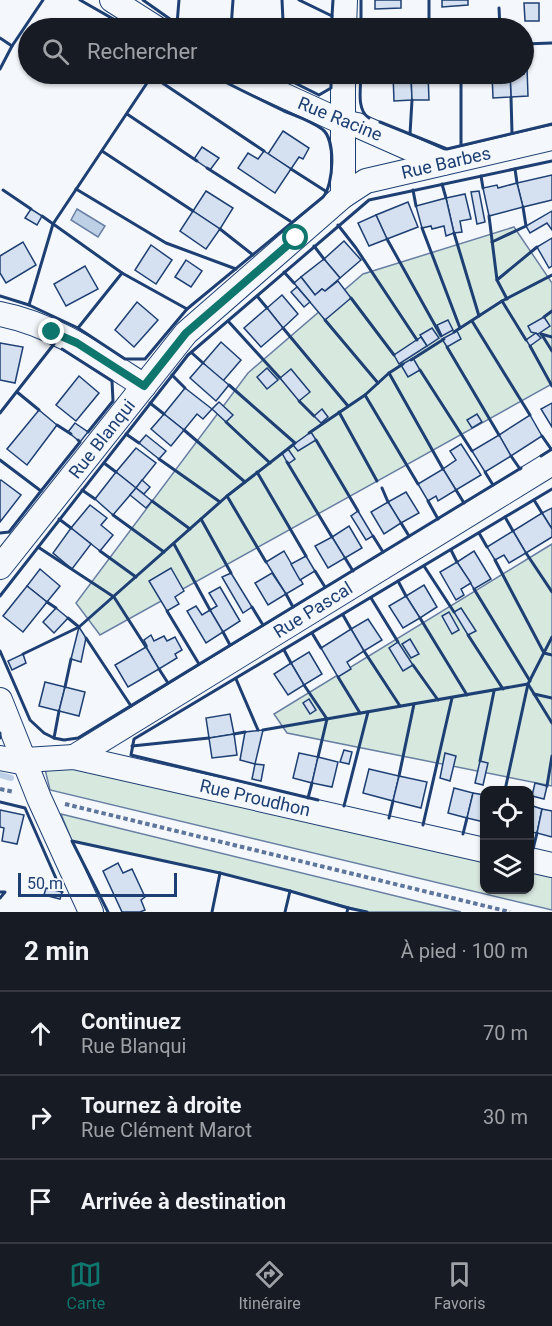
<!DOCTYPE html>
<html lang="fr">
<meta charset="utf-8">
<style>
body{margin:0;font-family:Roboto,sans-serif;background:#20242c;color:#f1f3f6}
.controls{position:absolute;right:18px;bottom:18px;display:grid;overflow:hidden;border-radius:12px;box-shadow:0 2px 4px #0004}
.controls button{width:54px;height:54px;display:grid;place-items:center;padding:0;border:0;border-bottom:2px solid #363941;background:#171b24;color:#f1f3f6;font:30px sans-serif}
.scale{position:absolute;left:18px;bottom:15px;width:159px;box-sizing:border-box;padding-left:6px;border:3px solid #1d3f73;border-top:0;font-size:16px;line-height:21px;white-space:nowrap;color:#1d3f73;-webkit-text-stroke:4px #f4f7fb;paint-order:stroke}
.stop{position:absolute;width:18px;height:18px;margin:-14px;border:4px solid #0f766e;border-radius:50%;background:#fff}
.stop.end{background:#0f766e;border-color:#fff;box-shadow:0 2px 6px #0008}
.list{margin:0;padding:0;list-style:none}
h2{display:flex;justify-content:space-between;align-items:center;height:78px;margin:0;padding:0 24px;font-size:26px}
h2 small{font-size:20px;font-weight:400;color:#9ea1a6}
.list li{display:grid;grid-template-columns:39px 1fr auto;gap:18px;align-items:center;box-sizing:border-box;height:84px;padding:0 24px;border-top:2px solid #363941}
.list b{display:block;font-size:22px;white-space:nowrap}
.list p{margin:0;font-size:20px;white-space:nowrap;color:#9ea1a6}
.list em{font-size:20px;font-style:normal;color:#9ea1a6}
.icon{flex:none;width:33px;height:33px;fill:none;stroke:currentColor;stroke-width:2;stroke-linecap:round;stroke-linejoin:round}
.map{position:relative;flex:none;width:552px;height:912px;overflow:hidden}
.search{position:absolute;background:#171b24;box-shadow:0 2px 4px #0004;left:18px;right:18px;top:18px;height:66px;display:flex;align-items:center;gap:15px;box-sizing:border-box;padding:0 21px;border-radius:33px;color:#9ea1a6;font-size:22px}
.sheet{height:330px;background:#171b24}
nav{display:flex;justify-content:space-around;align-items:center;box-sizing:border-box;height:84px;border-top:2px solid #363941;background:#171b24;font-size:16px;color:#9ea1a6}
nav a{display:grid;justify-items:center;gap:3px}
nav .on{color:#0f766e}
.map>svg:first-child{display:block}
</style>
<div class="map">
<svg width="552" height="912" viewBox="0 0 552 912">
<rect width="100%" height="100%" fill="#f4f7fb"/>
<!-- green -->
<g fill="#d7e8df" stroke="#687fa3" stroke-width="1.5">
<path d="M 514,227 L 552,283 L 552,384 L 100,635 L 76,603 L 248,373 L 363,274 Z"/>
<path d="M 552,544 L 552,786 L 287,733 L 274,714 Z"/>
<path d="M 44,765 L 74,768 L 484,860 L 484,890 L 530,890 L 530,871 L 552,876 L 552,910 L 50,790 Z"/>
<path d="M 61,814 L 461,912 L 367,912 L 220,873 L 72,841 Z"/>
</g>
<!-- water -->
<path fill="#bed0e5" stroke="#687fa3" stroke-width="1.5" d="M 77,209 L 105,226 L 98,237 L 71,220 Z"/>
<g fill="none" stroke-linecap="round" stroke-linejoin="round">
<!-- stream -->
<path stroke="#bed0e5" stroke-width="6" d="M 0,775 L 11,778"/>
</g>
<!-- building -->
<g fill="#d5e0f0" stroke="#1d3f73" stroke-width="1.5">
<path d="M 375,0 L 401,0 L 401,8 L 375,9 Z"/>
<path d="M 442,0 L 468,0 L 468,5 L 442,7 Z"/>
<path d="M 524,3 L 539,3 L 539,21 L 525,21 Z"/>
<path d="M 264,20 L 283,21 L 282,28 L 264,28 Z"/>
<path d="M 283,21 L 299,21 L 299,28 L 282,28 Z"/>
<path d="M 524,67 L 527,67 L 528,96 L 511,97 L 510,74 L 524,74 Z"/>
<path d="M 393,74 L 411,74 L 412,100 L 394,101 Z"/>
<path d="M 411,74 L 428,74 L 429,100 L 412,100 Z"/>
<path d="M 492,74 L 510,74 L 511,97 L 493,98 Z"/>
<path d="M 283,131 L 309,148 L 303,159 L 299,157 L 291,169 L 268,154 Z"/>
<path d="M 202,147 L 219,158 L 210,170 L 194,159 Z"/>
<path d="M 264,151 L 291,169 L 275,193 L 238,168 L 248,153 L 258,159 Z"/>
<path d="M 552,175 L 552,200 L 523,207 L 517,183 Z"/>
<path d="M 517,183 L 523,207 L 489,216 L 483,188 L 497,185 L 498,188 Z"/>
<path d="M 206,191 L 233,208 L 220,229 L 193,211 Z"/>
<path d="M 479,191 L 485,222 L 477,224 L 471,192 Z"/>
<path d="M 465,194 L 471,219 L 460,221 L 462,232 L 454,233 L 446,198 Z"/>
<path d="M 446,198 L 454,233 L 446,236 L 444,226 L 432,229 L 431,226 L 422,228 L 416,206 Z"/>
<path d="M 408,202 L 418,227 L 387,239 L 376,215 Z"/>
<path d="M 31,209 L 42,216 L 37,225 L 25,218 Z"/>
<path d="M 193,211 L 220,229 L 206,249 L 180,231 Z"/>
<path d="M 552,211 L 552,230 L 547,223 L 530,233 L 526,226 Z"/>
<path d="M 376,215 L 387,239 L 369,246 L 358,223 Z"/>
<path d="M 552,238 L 552,266 L 549,268 L 537,247 Z"/>
<path d="M 344,241 L 361,260 L 340,278 L 324,259 Z"/>
<path d="M 23,242 L 36,265 L 6,283 L 0,273 L 0,256 Z"/>
<path d="M 151,245 L 172,260 L 156,284 L 135,270 Z"/>
<path d="M 324,259 L 340,278 L 325,291 L 322,289 L 315,295 L 301,277 Z"/>
<path d="M 186,260 L 202,271 L 191,287 L 175,277 Z"/>
<path d="M 85,266 L 98,289 L 66,306 L 54,284 Z"/>
<path d="M 301,277 L 315,295 L 322,289 L 325,291 L 338,281 L 351,298 L 325,320 L 294,283 Z"/>
<path d="M 297,287 L 310,302 L 304,307 L 291,292 Z"/>
<path d="M 282,295 L 298,314 L 283,328 L 267,308 Z"/>
<path d="M 137,302 L 158,320 L 134,347 L 115,330 Z"/>
<path d="M 267,308 L 283,328 L 261,347 L 244,328 Z"/>
<path d="M 544,317 L 550,326 L 538,334 L 531,332 L 528,326 Z"/>
<path d="M 448,320 L 453,330 L 442,336 L 437,325 Z"/>
<path d="M 432,328 L 439,338 L 427,346 L 420,335 Z"/>
<path d="M 457,331 L 461,339 L 447,347 L 442,339 Z"/>
<path d="M 536,333 L 541,338 L 530,346 L 526,340 Z"/>
<path d="M 421,337 L 427,346 L 399,364 L 394,355 Z"/>
<path d="M 221,342 L 241,360 L 223,381 L 203,363 Z"/>
<path d="M 0,343 L 23,347 L 15,383 L 0,380 Z"/>
<path d="M 413,358 L 420,370 L 408,377 L 401,365 Z"/>
<path d="M 203,363 L 229,385 L 216,401 L 190,378 Z"/>
<path d="M 267,368 L 278,380 L 267,389 L 257,377 Z"/>
<path d="M 291,369 L 310,392 L 299,401 L 280,378 Z"/>
<path d="M 79,376 L 99,393 L 76,421 L 56,405 Z"/>
<path d="M 185,388 L 212,409 L 203,419 L 197,414 L 184,430 L 164,414 Z"/>
<path d="M 219,402 L 233,415 L 226,422 L 212,409 Z"/>
<path d="M 552,403 L 552,427 L 541,409 Z"/>
<path d="M 322,409 L 328,417 L 321,423 L 314,416 Z"/>
<path d="M 39,410 L 57,425 L 27,465 L 7,449 Z"/>
<path d="M 164,414 L 184,430 L 171,446 L 151,429 Z"/>
<path d="M 477,414 L 482,422 L 472,428 L 467,420 Z"/>
<path d="M 530,415 L 542,436 L 511,456 L 499,435 Z"/>
<path d="M 75,423 L 88,432 L 80,442 L 68,432 Z"/>
<path d="M 311,432 L 316,440 L 298,451 L 293,445 Z"/>
<path d="M 146,435 L 166,451 L 159,459 L 139,443 Z"/>
<path d="M 499,435 L 511,456 L 485,472 L 472,451 Z"/>
<path d="M 461,444 L 481,475 L 456,490 L 443,469 L 456,460 L 450,451 Z"/>
<path d="M 136,448 L 156,463 L 136,488 L 116,472 Z"/>
<path d="M 288,449 L 295,459 L 288,464 L 282,453 Z"/>
<path d="M 443,469 L 456,490 L 438,501 L 436,496 L 428,501 L 418,484 Z"/>
<path d="M 116,472 L 136,488 L 113,515 L 95,499 Z"/>
<path d="M 1,480 L 21,495 L 0,522 L 0,481 Z"/>
<path d="M 142,480 L 150,487 L 144,494 L 136,488 Z"/>
<path d="M 136,488 L 152,501 L 146,508 L 130,495 Z"/>
<path d="M 406,492 L 419,513 L 401,523 L 388,502 Z"/>
<path d="M 388,502 L 401,523 L 384,534 L 371,512 Z"/>
<path d="M 90,505 L 107,518 L 101,525 L 113,535 L 100,551 L 71,528 Z"/>
<path d="M 552,508 L 552,529 L 542,513 Z"/>
<path d="M 358,511 L 373,536 L 366,540 L 351,516 Z"/>
<path d="M 542,513 L 552,529 L 552,537 L 526,553 L 513,531 Z"/>
<path d="M 349,526 L 362,548 L 345,558 L 332,537 Z"/>
<path d="M 71,528 L 91,544 L 72,569 L 53,553 Z"/>
<path d="M 513,531 L 526,553 L 509,563 L 504,555 L 495,560 L 487,547 Z"/>
<path d="M 332,537 L 345,558 L 328,568 L 315,546 Z"/>
<path d="M 284,551 L 303,584 L 286,594 L 266,562 Z"/>
<path d="M 474,551 L 491,579 L 474,589 L 457,562 Z"/>
<path d="M 306,556 L 315,571 L 300,580 L 291,564 Z"/>
<path d="M 457,562 L 471,583 L 461,589 L 464,595 L 456,600 L 440,572 Z"/>
<path d="M 171,568 L 184,591 L 175,597 L 179,604 L 167,611 L 149,581 Z"/>
<path d="M 40,569 L 60,586 L 47,602 L 27,586 Z"/>
<path d="M 231,573 L 252,607 L 243,613 L 222,577 Z"/>
<path d="M 272,573 L 286,594 L 268,605 L 255,583 Z"/>
<path d="M 424,585 L 437,607 L 420,618 L 406,596 Z"/>
<path d="M 27,586 L 47,602 L 23,632 L 3,616 Z"/>
<path d="M 220,587 L 240,621 L 223,632 L 210,610 L 217,606 L 209,593 Z"/>
<path d="M 406,596 L 420,618 L 403,628 L 389,606 Z"/>
<path d="M 196,606 L 202,615 L 210,610 L 223,632 L 206,643 L 187,611 Z"/>
<path d="M 56,608 L 68,618 L 54,633 L 43,622 Z"/>
<path d="M 461,608 L 476,631 L 468,635 L 454,612 Z"/>
<path d="M 449,612 L 459,630 L 452,634 L 442,616 Z"/>
<path d="M 368,619 L 382,640 L 364,651 L 351,629 Z"/>
<path d="M 79,627 L 86,638 L 81,662 L 71,659 Z"/>
<path d="M 351,629 L 364,651 L 347,662 L 351,669 L 338,677 L 321,648 Z"/>
<path d="M 151,635 L 154,641 L 164,636 L 167,641 L 175,637 L 182,650 L 175,654 L 177,658 L 159,669 L 146,647 L 147,646 L 144,640 Z"/>
<path d="M 410,639 L 419,654 L 411,658 L 402,644 Z"/>
<path d="M 398,642 L 413,665 L 403,671 L 389,648 Z"/>
<path d="M 146,647 L 159,669 L 128,687 L 115,665 Z"/>
<path d="M 309,652 L 322,674 L 304,685 L 291,663 Z"/>
<path d="M 23,654 L 26,663 L 12,670 L 8,661 Z"/>
<path d="M 291,663 L 304,685 L 288,695 L 274,674 Z"/>
<path d="M 45,682 L 65,687 L 59,711 L 39,706 Z"/>
<path d="M 65,687 L 85,692 L 79,716 L 59,711 Z"/>
<path d="M 309,699 L 316,710 L 310,714 L 303,703 Z"/>
<path d="M 230,714 L 234,734 L 209,738 L 206,718 Z"/>
<path d="M 263,730 L 255,764 L 240,760 L 245,732 Z"/>
<path d="M 234,734 L 237,755 L 212,758 L 209,738 Z"/>
<path d="M 344,750 L 352,752 L 349,764 L 340,762 Z"/>
<path d="M 299,753 L 318,757 L 312,783 L 293,778 Z"/>
<path d="M 445,753 L 456,756 L 450,781 L 440,778 Z"/>
<path d="M 318,757 L 338,762 L 332,787 L 312,783 Z"/>
<path d="M 480,761 L 488,763 L 483,785 L 475,783 Z"/>
<path d="M 255,764 L 264,765 L 261,781 L 252,779 Z"/>
<path d="M 369,769 L 399,776 L 393,801 L 363,793 Z"/>
<path d="M 399,776 L 427,782 L 421,808 L 393,801 Z"/>
<path d="M 535,783 L 547,786 L 544,799 L 532,796 Z"/>
<path d="M 454,788 L 473,793 L 467,818 L 448,813 Z"/>
<path d="M 473,793 L 484,795 L 484,822 L 467,818 Z"/>
<path d="M 530,805 L 542,809 L 537,833 L 530,832 Z"/>
<path d="M 542,809 L 552,811 L 552,837 L 537,833 Z"/>
<path d="M 0,810 L 24,815 L 17,844 L 2,841 L 4,828 L 0,827 Z"/>
<path d="M 118,863 L 123,873 L 132,869 L 145,897 L 141,900 L 145,910 L 140,912 L 122,912 L 103,871 Z"/>
<path d="M 46,888 L 62,892 L 60,899 L 44,895 Z"/>
</g>
<g fill="none" stroke-linecap="round" stroke-linejoin="round">
<defs>
<g id="minor">
<path d="M 112,0 L 156,28"/>
<path d="M 344,28 L 345,0"/>
<path d="M 237,74 L 342,122 L 357,125 L 443,163"/>
<path d="M 343,74 L 343,196"/>
<path d="M 0,314 C 53,324 99,357 144,386"/>
<path d="M 0,567 L 186,333 L 343,196 L 366,181 L 552,138"/>
<path d="M 0,700 L 39,798 L 91,912"/>
<path d="M 74,757 L 552,463"/>
<path d="M 0,758 L 26,763"/>
<path d="M 25,760 L 74,757 L 484,850"/>
<path d="M 530,860 L 552,865"/>
</g>
</defs>
<!-- minor casing -->
<use href="#minor" stroke="#1d3f73" stroke-width="26"/>
<!-- path -->
<g stroke="#5e769c" stroke-width="4" stroke-dasharray="4.5 3" stroke-linecap="butt">
<path d="M 0,789 L 14,792"/>
<path d="M 65,804 L 510,912"/>
</g>
<!-- minor -->
<use href="#minor" stroke="#f4f7fb" stroke-width="24"/>
<!-- wall -->
<g stroke="#1d3f73" stroke-width="3">
<path d="M 80,0 L 129,28"/>
<path d="M 143,0 L 177,24 L 179,0"/>
<path d="M 282,0 L 283,21"/>
<path d="M 299,0 L 332,16 L 332,28"/>
<path d="M 429,0 L 429,28"/>
<path d="M 499,8 L 500,28"/>
<path d="M 332,16 L 333,0"/>
<path d="M 177,24 L 186,28"/>
<path d="M 231,28 L 233,0"/>
<path d="M 361,28 L 361,0"/>
<path d="M 0,38 L 12,46"/>
<path d="M 524,44 L 552,43"/>
<path d="M 0,69 L 12,46 L 43,0"/>
<path d="M 277,74 L 319,95 L 331,88 L 331,74"/>
<path d="M 361,74 C 361,87 356,110 369,118"/>
<path d="M 461,74 L 461,145"/>
<path d="M 152,76 L 264,151"/>
<path d="M 511,97 L 512,133"/>
<path d="M 127,114 L 197,161"/>
<path d="M 380,122 L 447,149 L 552,124"/>
<path d="M 410,134 L 412,100"/>
<path d="M 102,151 L 193,211"/>
<path d="M 207,168 L 290,221"/>
<path d="M 291,169 L 327,192"/>
<path d="M 515,169 L 517,183"/>
<path d="M 481,176 L 483,188"/>
<path d="M 442,184 L 446,198"/>
<path d="M 76,189 L 166,243 L 236,269"/>
<path d="M 3,190 L 31,209"/>
<path d="M 413,190 L 416,206"/>
<path d="M 489,216 L 497,280"/>
<path d="M 338,225 L 356,248 L 417,340"/>
<path d="M 422,228 L 460,328"/>
<path d="M 220,229 L 253,255"/>
<path d="M 454,233 L 479,316"/>
<path d="M 387,239 L 441,336"/>
<path d="M 492,242 L 526,226 L 523,207"/>
<path d="M 314,246 L 324,259"/>
<path d="M 284,272 L 294,283"/>
<path d="M 0,296 L 29,305 L 53,224 L 153,74"/>
<path d="M 257,296 L 267,308"/>
<path d="M 351,298 L 394,355"/>
<path d="M 507,299 L 497,280 L 537,247"/>
<path d="M 502,301 L 526,340"/>
<path d="M 29,305 L 78,328 L 122,273 L 42,216"/>
<path d="M 187,309 L 323,197 C 334,184 336,139 322,129 C 311,121 296,116 284,111 C 259,99 234,87 210,74"/>
<path d="M 544,317 L 552,311"/>
<path d="M 325,320 L 378,383"/>
<path d="M 228,321 L 280,378"/>
<path d="M 472,321 L 530,415"/>
<path d="M 78,328 L 125,359 L 145,359 L 187,309 L 122,273"/>
<path d="M 283,328 L 348,406"/>
<path d="M 454,332 L 502,301 L 552,275"/>
<path d="M 541,334 L 552,337"/>
<path d="M 542,335 L 552,351"/>
<path d="M 530,346 L 552,386"/>
<path d="M 447,347 L 499,435"/>
<path d="M 62,349 L 112,381 L 113,401 L 88,432"/>
<path d="M 192,353 L 203,363"/>
<path d="M 411,360 L 444,339"/>
<path d="M 420,370 L 472,451"/>
<path d="M 389,373 L 443,469"/>
<path d="M 172,375 L 185,388"/>
<path d="M 229,385 L 295,443"/>
<path d="M 17,392 L 39,410"/>
<path d="M 365,395 L 418,484"/>
<path d="M 299,401 L 314,416"/>
<path d="M 150,403 L 164,414"/>
<path d="M 339,412 L 377,481"/>
<path d="M 0,413 L 54,344 L 52,343"/>
<path d="M 226,422 L 270,463"/>
<path d="M 57,425 L 71,434"/>
<path d="M 184,430 L 245,482"/>
<path d="M 309,433 L 365,395 L 389,373 L 403,364"/>
<path d="M 126,434 L 139,443"/>
<path d="M 542,436 L 551,449"/>
<path d="M 316,440 L 358,511"/>
<path d="M 511,456 L 520,469"/>
<path d="M 541,456 L 552,449"/>
<path d="M 159,459 L 220,502"/>
<path d="M 0,460 L 41,491 L 9,532 L 0,533"/>
<path d="M 287,462 L 332,537"/>
<path d="M 104,463 L 116,472"/>
<path d="M 257,472 L 306,556"/>
<path d="M 485,472 L 493,485"/>
<path d="M 382,488 L 388,502"/>
<path d="M 82,490 L 95,499"/>
<path d="M 456,490 L 464,503"/>
<path d="M 41,491 L 80,442 L 78,440"/>
<path d="M 227,496 L 266,562"/>
<path d="M 534,500 L 542,513"/>
<path d="M 152,501 L 190,529"/>
<path d="M 428,501 L 438,519"/>
<path d="M 113,515 L 164,552"/>
<path d="M 505,517 L 513,531"/>
<path d="M 59,519 L 71,528"/>
<path d="M 201,519 L 231,573"/>
<path d="M 401,523 L 409,536"/>
<path d="M 479,533 L 487,547"/>
<path d="M 373,536 L 383,552"/>
<path d="M 174,544 L 210,610"/>
<path d="M 38,547 L 114,597 L 146,647"/>
<path d="M 451,550 L 457,562"/>
<path d="M 100,551 L 136,577"/>
<path d="M 526,553 L 552,592"/>
<path d="M 345,558 L 353,571"/>
<path d="M 495,560 L 544,653 L 552,655"/>
<path d="M 424,566 L 454,612"/>
<path d="M 315,571 L 325,587"/>
<path d="M 398,581 L 406,596"/>
<path d="M 474,589 L 530,681"/>
<path d="M 286,594 L 293,607"/>
<path d="M 0,596 L 188,355 L 369,200 L 552,161"/>
<path d="M 371,598 L 398,642"/>
<path d="M 47,602 L 56,608"/>
<path d="M 252,607 L 263,625"/>
<path d="M 167,611 L 199,664"/>
<path d="M 343,615 L 351,629"/>
<path d="M 420,618 L 467,695"/>
<path d="M 79,627 L 227,496 L 294,444"/>
<path d="M 223,632 L 230,645"/>
<path d="M 312,633 L 321,648"/>
<path d="M 468,635 L 503,689"/>
<path d="M 86,638 L 131,706"/>
<path d="M 284,650 L 291,663"/>
<path d="M 0,651 L 30,720 L 44,733 L 54,738"/>
<path d="M 364,651 L 400,706"/>
<path d="M 23,654 L 79,627 L 68,618"/>
<path d="M 413,665 L 438,700"/>
<path d="M 159,669 L 168,683"/>
<path d="M 338,677 L 360,713"/>
<path d="M 236,679 L 258,730"/>
<path d="M 528,684 L 552,723"/>
<path d="M 304,685 L 327,719 L 318,757"/>
<path d="M 65,687 L 71,659"/>
<path d="M 534,694 L 552,698"/>
<path d="M 59,711 L 54,738 L 64,740 L 78,738 L 521,468"/>
<path d="M 263,730 L 528,684"/>
<path d="M 0,733 L 0,738"/>
<path d="M 234,734 L 245,732"/>
<path d="M 132,746 L 209,738"/>
<path d="M 480,761 L 494,691"/>
<path d="M 399,776 L 414,704"/>
<path d="M 547,786 L 552,756"/>
<path d="M 505,790 L 528,684 L 552,637"/>
<path d="M 308,798 L 312,783"/>
<path d="M 318,800 L 131,755 L 134,739 L 552,489"/>
<path d="M 0,802 L 25,808 L 62,892"/>
<path d="M 344,806 L 368,712"/>
<path d="M 389,818 L 393,801"/>
<path d="M 423,825 L 452,698"/>
<path d="M 463,834 L 467,818"/>
<path d="M 533,849 L 537,833"/>
<path d="M 290,891 L 348,908 L 347,912"/>
<path d="M 0,892 L 5,892 L 0,898"/>
<path d="M 348,908 L 367,912"/>
<path d="M 108,912 L 72,841 L 220,873 L 290,891 L 285,912"/>
<path d="M 212,912 L 220,873"/>
</g>
</g>
<g fill="none" stroke-linecap="round" stroke-linejoin="round">
<!-- route -->
<path stroke="#0f766e" stroke-width="8" d="M 52,332 L 77,343 L 144,386 L 186,333 L 296,238"/>
</g>
<g text-anchor="middle" stroke-width="4.5" stroke-linejoin="round" paint-order="stroke">
<!-- street labels -->
<g font-size="18" fill="#1d3f73" stroke="#f4f7fb">
<text transform="translate(340 119) rotate(22)" y="6">Rue Racine</text>
<text transform="translate(446 163) rotate(-13)" y="6">Rue Barbes</text>
<text transform="translate(102 439) rotate(-52)" y="6">Rue Blanqui</text>
<text transform="translate(313 610) rotate(-32)" y="6">Rue Pascal</text>
<text transform="translate(255 798) rotate(13)" y="6">Rue Proudhon</text>
</g>
</g>
</svg>
<div class="controls">
<button><svg class="icon" aria-label="locate" viewBox="0 0 24 24"><circle cx="12" cy="12" r="6"/><path d="M12 2v4M12 18v4M2 12h4M18 12h4"/></svg></button>
<button><svg class="icon" aria-label="layers" viewBox="0 0 24 24"><path d="M12 4l9 5-9 5-9-5zM3 14l9 5 9-5"/></svg></button>
</div>
<div class="scale">50 m</div>
<div class="stop" style="left:296px;top:238px"></div>
<div class="stop end" style="left:52px;top:332px"></div>
<div class="search"><svg class="icon" aria-label="search" viewBox="0 0 24 24"><circle cx="10" cy="10" r="6"/><path d="M15 15l6 6"/></svg>Rechercher</div>
</div>
<section class="sheet">
<h2>2 min<small>À pied · 100 m</small></h2>
<ul class="list">
<li><svg class="icon" aria-label="ahead" viewBox="0 0 24 24"><path d="M12 20V5M6 11l6-6 6 6"/></svg><div><b>Continuez</b><p>Rue Blanqui</p></div><em>70 m</em></li>
<li><svg class="icon" aria-label="right" viewBox="0 0 24 24"><path d="M7 20v-9h11M14 6l5 5-5 5"/></svg><div><b>Tournez à droite</b><p>Rue Clément Marot</p></div><em>30 m</em></li>
<li><svg class="icon" aria-label="arrive" viewBox="0 0 24 24"><path d="M6 21V4h12l-3 4 3 4H6"/></svg><div><b>Arrivée à destination</b></div></li>
</ul>
</section>
<nav>
<a class="on"><svg class="icon" aria-label="map" viewBox="0 0 24 24"><path d="M3 6l6-2 6 2 6-2v14l-6 2-6-2-6 2zM9 4v14M15 6v14"/></svg>Carte</a>
<a><svg class="icon" aria-label="directions" viewBox="0 0 24 24"><path d="M12 3l9 9-9 9-9-9zM9 14v-3h6M13 9l2 2-2 2"/></svg>Itinéraire</a>
<a><svg class="icon" aria-label="saved" viewBox="0 0 24 24"><path d="M7 4h10v16l-5-4-5 4z"/></svg>Favoris</a>
</nav>
